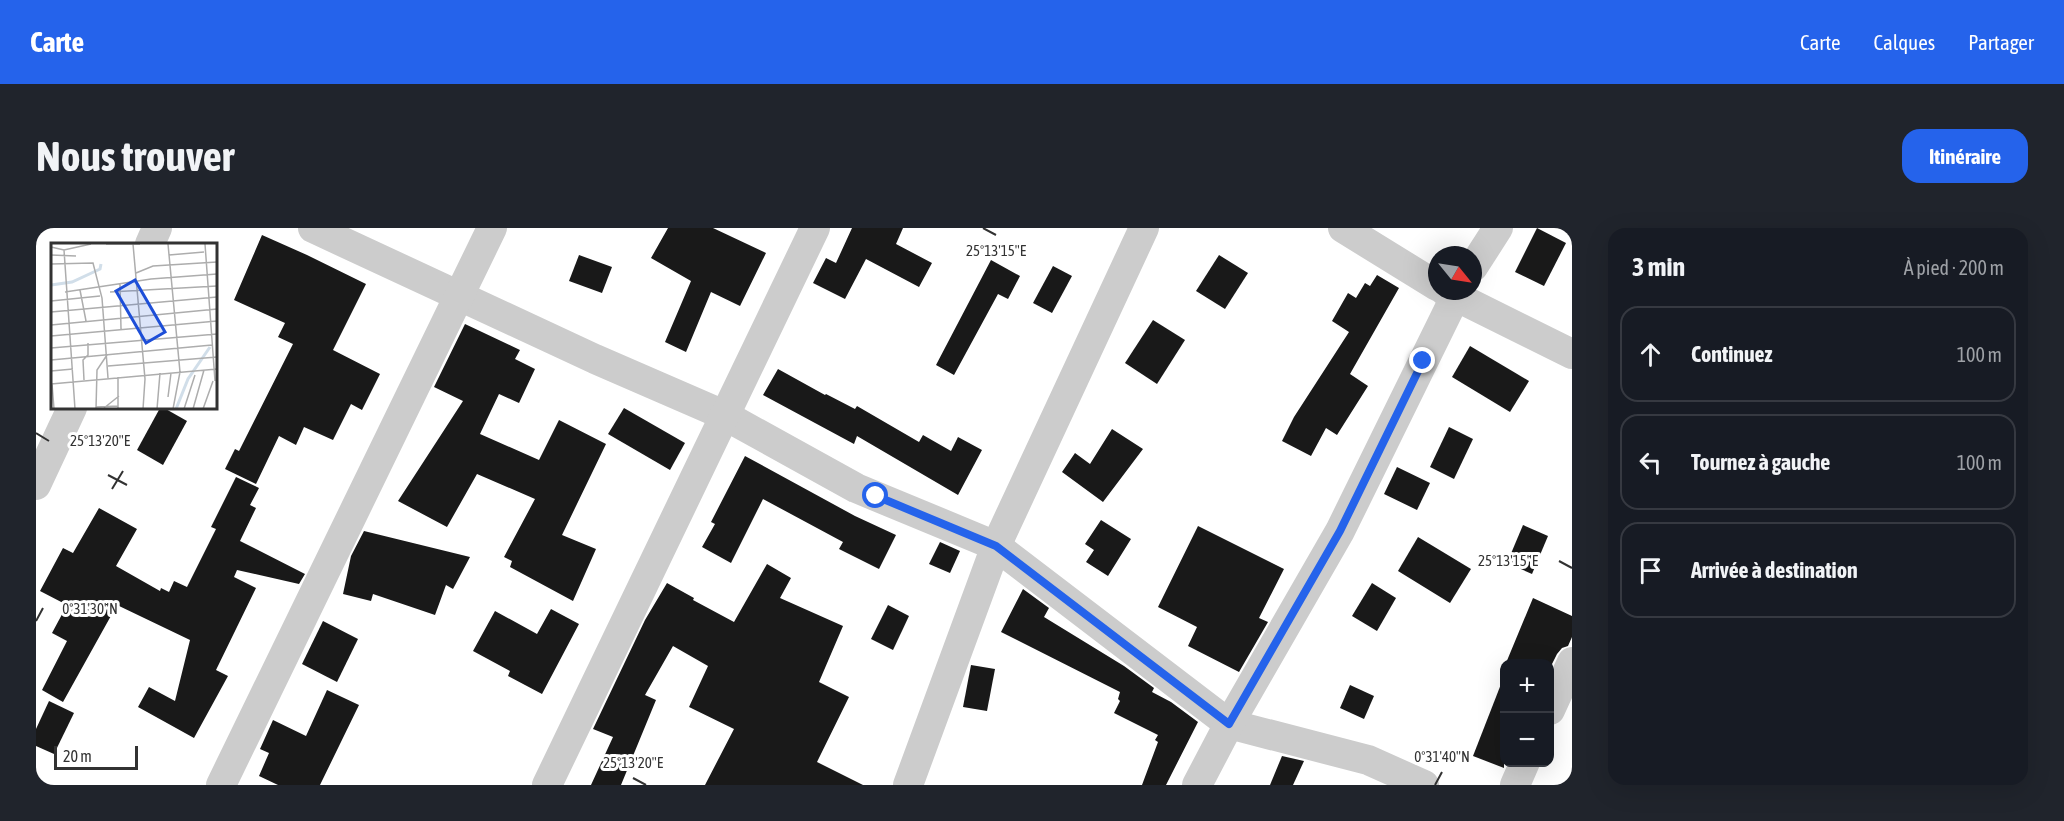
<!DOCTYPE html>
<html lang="fr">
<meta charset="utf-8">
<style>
body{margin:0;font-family:"Asap Condensed",sans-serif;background:#20242c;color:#f1f3f6}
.controls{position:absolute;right:18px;bottom:18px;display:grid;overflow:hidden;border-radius:12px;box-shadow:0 6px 24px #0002}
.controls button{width:54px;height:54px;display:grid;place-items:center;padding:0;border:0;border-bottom:2px solid #363941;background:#171b24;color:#f1f3f6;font:30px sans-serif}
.compass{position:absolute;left:1392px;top:18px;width:54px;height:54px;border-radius:50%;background:#171b24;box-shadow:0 6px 24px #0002;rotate:120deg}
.scale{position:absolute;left:18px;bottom:15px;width:84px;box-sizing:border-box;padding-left:6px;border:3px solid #323232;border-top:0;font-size:16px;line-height:21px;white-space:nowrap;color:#323232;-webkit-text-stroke:4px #fff;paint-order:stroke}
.stop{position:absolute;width:18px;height:18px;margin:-14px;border:4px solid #2563eb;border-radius:50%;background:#fff}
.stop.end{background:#2563eb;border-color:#fff;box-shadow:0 2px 6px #0008}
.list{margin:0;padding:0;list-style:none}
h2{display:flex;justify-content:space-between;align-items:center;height:78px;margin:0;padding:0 24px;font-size:26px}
h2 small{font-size:20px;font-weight:400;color:#9ea1a6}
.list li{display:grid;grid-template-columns:39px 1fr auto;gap:18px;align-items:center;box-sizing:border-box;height:96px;margin:0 12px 12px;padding:0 12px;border:2px solid #363941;border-radius:18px}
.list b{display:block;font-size:22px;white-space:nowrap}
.list em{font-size:20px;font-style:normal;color:#9ea1a6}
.icon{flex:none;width:33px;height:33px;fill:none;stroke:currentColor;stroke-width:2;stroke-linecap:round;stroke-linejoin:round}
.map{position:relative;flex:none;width:1536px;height:557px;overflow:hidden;border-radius:18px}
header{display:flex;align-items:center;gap:36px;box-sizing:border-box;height:84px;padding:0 30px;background:#2563eb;color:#fff}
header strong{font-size:28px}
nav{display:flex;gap:33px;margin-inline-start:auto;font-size:21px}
.intro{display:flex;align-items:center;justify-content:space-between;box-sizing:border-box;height:144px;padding:0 36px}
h1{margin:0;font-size:42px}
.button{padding:15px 27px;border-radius:18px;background:#2563eb;color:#fff;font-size:21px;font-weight:700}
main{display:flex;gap:36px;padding:0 36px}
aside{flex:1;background:#171b24;border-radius:18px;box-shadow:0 6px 24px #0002}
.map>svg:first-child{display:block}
</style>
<header>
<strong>Carte</strong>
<nav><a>Carte</a><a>Calques</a><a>Partager</a></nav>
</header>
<div class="intro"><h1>Nous trouver</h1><a class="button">Itinéraire</a></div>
<main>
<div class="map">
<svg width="1536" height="557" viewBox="0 0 1536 557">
<rect width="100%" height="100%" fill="#fff"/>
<!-- building -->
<g fill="#191919">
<path d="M 632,0 L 677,0 L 730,25 L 704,78 L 675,64 L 650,124 L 629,114 L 655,53 L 615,30 Z"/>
<path d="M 816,0 L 867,0 L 860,16 L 896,35 L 883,59 L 830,31 L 809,71 L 777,55 L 790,30 L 800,35 Z"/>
<path d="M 1501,0 L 1530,15 L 1508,58 L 1479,44 Z"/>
<path d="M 226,7 L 271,27 L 330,56 L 297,122 L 344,146 L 326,182 L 315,176 L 297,212 L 268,199 L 260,217 L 243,208 L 220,256 L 189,241 L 199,221 L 203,223 L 257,116 L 242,109 L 249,95 L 198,72 Z"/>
<path d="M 543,27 L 576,39 L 566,65 L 533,53 Z"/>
<path d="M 1183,27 L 1212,45 L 1189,81 L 1160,63 Z"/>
<path d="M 955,32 L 984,48 L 972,71 L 962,66 L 918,147 L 900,137 Z"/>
<path d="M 1017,38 L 1036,48 L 1016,85 L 997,75 Z"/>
<path d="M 1341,47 L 1363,60 L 1314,146 L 1332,158 L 1301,207 L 1290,200 L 1275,228 L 1246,213 L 1258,189 L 1313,104 L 1296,93 L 1312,65 L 1320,70 L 1329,55 L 1334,58 Z"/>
<path d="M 1117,92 L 1149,112 L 1121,156 L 1089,135 Z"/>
<path d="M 429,96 L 484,122 L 479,131 L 499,141 L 483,175 L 463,166 L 444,206 L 503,232 L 523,192 L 570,216 L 526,307 L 560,321 L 537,373 L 474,339 L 476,333 L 468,329 L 499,271 L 441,246 L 411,299 L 362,273 L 427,173 L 398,159 Z"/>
<path d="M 1434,118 L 1493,153 L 1474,184 L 1416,149 Z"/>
<path d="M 742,141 L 789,167 L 790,166 L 819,181 L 821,178 L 883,214 L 887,207 L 915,223 L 922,209 L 946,222 L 922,267 L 821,208 L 818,216 L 727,167 Z"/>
<path d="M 124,180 L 128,180 L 151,193 L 127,237 L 101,222 Z"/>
<path d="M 588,180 L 649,215 L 634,242 L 572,206 Z"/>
<path d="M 1413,199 L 1437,211 L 1418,251 L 1394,239 Z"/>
<path d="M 1076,201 L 1107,221 L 1067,274 L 1026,244 L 1039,225 L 1054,236 Z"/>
<path d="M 709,228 L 819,288 L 860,307 L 843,341 L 803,321 L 807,314 L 727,271 L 695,335 L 666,319 L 679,296 L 675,294 Z"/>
<path d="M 1361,239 L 1394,255 L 1381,282 L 1348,266 Z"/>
<path d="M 200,249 L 223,260 L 214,277 L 220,280 L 204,313 L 269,346 L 263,356 L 201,342 L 198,349 L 220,360 L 180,442 L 192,448 L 158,510 L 102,479 L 113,459 L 139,473 L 154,412 L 81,377 L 27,474 L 6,462 L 31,413 L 16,405 L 31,377 L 4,363 L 27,320 L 37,325 L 63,280 L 101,301 L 80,338 L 124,363 L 125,360 L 133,364 L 138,353 L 151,359 L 180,301 L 175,299 Z"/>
<path d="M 1065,292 L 1095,311 L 1072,348 L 1050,334 L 1058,322 L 1049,316 Z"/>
<path d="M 1487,297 L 1512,308 L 1496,346 L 1471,335 Z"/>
<path d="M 1162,298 L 1248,341 L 1223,390 L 1232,394 L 1203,444 L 1152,418 L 1161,399 L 1122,379 Z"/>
<path d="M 328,303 L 434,329 L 417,361 L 410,357 L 399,387 L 337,366 L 335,373 L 307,366 L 315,328 Z"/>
<path d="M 1382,309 L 1435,341 L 1414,375 L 1362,343 Z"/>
<path d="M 904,314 L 924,323 L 914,345 L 893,336 Z"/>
<path d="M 731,336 L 755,350 L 744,370 L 807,398 L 783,454 L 813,469 L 781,534 L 827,557 L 669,557 L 698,501 L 653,479 L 672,438 L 637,418 L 609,467 L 620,472 L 585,557 L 555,557 L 577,509 L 557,501 L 609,392 L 631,355 L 658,370 L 657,372 L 698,394 Z"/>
<path d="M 1336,355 L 1360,370 L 1341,403 L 1316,388 Z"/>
<path d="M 987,361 L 1013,380 L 1008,389 L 1088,438 L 1118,460 L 1116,464 L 1135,474 L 1162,494 L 1130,557 L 1106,557 L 1122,514 L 1119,512 L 1122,507 L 1078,485 L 1084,473 L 1082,471 L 1084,464 L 965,404 Z"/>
<path d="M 1497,370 L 1536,388 L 1536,409 L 1532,418 L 1526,420 L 1521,426 L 1516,436 L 1470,435 Z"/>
<path d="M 852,377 L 873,388 L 857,422 L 835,411 Z"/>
<path d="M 515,381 L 543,396 L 506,466 L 472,448 L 474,443 L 437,423 L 459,383 L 501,406 Z"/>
<path d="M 287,393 L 322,411 L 301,454 L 266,436 Z"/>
<path d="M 935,437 L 959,441 L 951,483 L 927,479 Z"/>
<path d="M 1467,451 L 1468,452 L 1468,540 L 1437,528 Z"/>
<path d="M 1314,457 L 1338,468 L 1328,491 L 1304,480 Z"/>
<path d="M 291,462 L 323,477 L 284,557 L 242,557 L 223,548 L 233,525 L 224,521 L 237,492 L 270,508 Z"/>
<path d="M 13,473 L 38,485 L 18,526 L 0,518 L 0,501 Z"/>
<path d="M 1246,528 L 1268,533 L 1257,557 L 1234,557 Z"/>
</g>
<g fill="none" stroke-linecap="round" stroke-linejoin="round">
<!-- minor -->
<g stroke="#ccc" stroke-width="30">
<path d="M 277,0 L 559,131 L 688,187 L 820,260 L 960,318 L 1193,496 L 1332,532 L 1388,557"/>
<path d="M 1307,0 L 1401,58"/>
<path d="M 114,16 L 121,0"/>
<path d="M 1437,39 L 1462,0"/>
<path d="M 1409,63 L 1536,126"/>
<path d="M 0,257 L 36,180"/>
<path d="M 1514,482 L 1536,434"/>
<path d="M 185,557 L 456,0"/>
<path d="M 511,557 L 779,0"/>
<path d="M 872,557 L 960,318 L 1108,0"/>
<path d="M 1161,557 L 1193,496 L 1304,303 L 1422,63"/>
<path d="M 1479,557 L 1489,534"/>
</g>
</g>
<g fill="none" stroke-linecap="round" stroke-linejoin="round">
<!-- route -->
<path stroke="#2563eb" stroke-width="8" d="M 840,268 L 960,318 L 1193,496 L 1304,303 L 1387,133"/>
</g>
<!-- ticks -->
<path fill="none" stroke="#323232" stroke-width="2" d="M 947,0 L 960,7M 0,205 L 13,213M 72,247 L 91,257M 76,261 L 87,243M 1523,333 L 1536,340M 0,393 L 7,380M 597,550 L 610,557M 1399,557 L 1406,544"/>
<!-- overview -->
<g transform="translate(15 15)">
<rect width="166" height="166" fill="#fff"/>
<path fill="none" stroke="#d1dee9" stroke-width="3" d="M 0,42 L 21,39 L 49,26 L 50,21M 125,166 L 137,136 L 159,104"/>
<path fill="none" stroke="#adadad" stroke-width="1.5" d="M 55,1 L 89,1M 82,1 L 94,136 L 92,166M 117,1 L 129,129 L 122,166M 154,1 L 164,138M 0,4 L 13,7 L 40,1M 13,7 L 24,166M 0,12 L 25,13M 118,12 L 153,9M 0,21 L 42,20 L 51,55 L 57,135M 85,30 L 102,23 L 166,19M 69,41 L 70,86M 29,47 L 35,78M 14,49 L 100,36 L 166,31M 59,49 L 166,43M 0,58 L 49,53M 0,69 L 166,54M 0,82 L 166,66M 0,93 L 166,78M 0,105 L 166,91M 0,117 L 161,102M 57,123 L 166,114M 0,128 L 22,126M 67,134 L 67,166M 33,137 L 32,117 L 37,112 L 37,100M 0,141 L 166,126M 1,141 L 3,166M 117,154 L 120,130M 45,164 L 67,163M 53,165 L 68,153M 45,166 L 46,127 L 56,112M 106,166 L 109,130M 133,166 L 144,132M 142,166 L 153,127M 152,166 L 162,138"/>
<path fill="#1d4ed8" fill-opacity="0.15" stroke="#1d4ed8" stroke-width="3" d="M 84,37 L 114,89 L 95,100 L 65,48 Z"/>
<rect width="166" height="166" fill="none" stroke="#323232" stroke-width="3"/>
</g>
<g font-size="15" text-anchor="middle" fill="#323232" stroke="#fff" stroke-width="6" stroke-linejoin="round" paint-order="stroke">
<text x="960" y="28">25°13'15"E</text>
<text x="64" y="218">25°13'20"E</text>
<text x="1472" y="338">25°13'15"E</text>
<text x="54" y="386">0°31'30"N</text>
<text x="1406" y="534">0°31'40"N</text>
<text x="597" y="540">25°13'20"E</text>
</g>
</svg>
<div class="controls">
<button>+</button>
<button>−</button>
</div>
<svg class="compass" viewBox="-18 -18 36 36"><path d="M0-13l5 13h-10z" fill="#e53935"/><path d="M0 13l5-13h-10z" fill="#9ea1a6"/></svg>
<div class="scale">20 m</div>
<div class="stop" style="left:840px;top:268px"></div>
<div class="stop end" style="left:1387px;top:133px"></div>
</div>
<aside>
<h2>3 min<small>À pied · 200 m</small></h2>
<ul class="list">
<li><svg class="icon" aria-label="ahead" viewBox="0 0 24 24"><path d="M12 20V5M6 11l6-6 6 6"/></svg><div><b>Continuez</b></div><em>100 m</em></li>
<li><svg class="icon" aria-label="left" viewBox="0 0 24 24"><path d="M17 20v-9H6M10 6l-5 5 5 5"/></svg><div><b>Tournez à gauche</b></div><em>100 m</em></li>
<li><svg class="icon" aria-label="arrive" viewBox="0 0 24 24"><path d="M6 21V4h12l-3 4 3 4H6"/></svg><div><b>Arrivée à destination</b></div></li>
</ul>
</aside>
</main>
